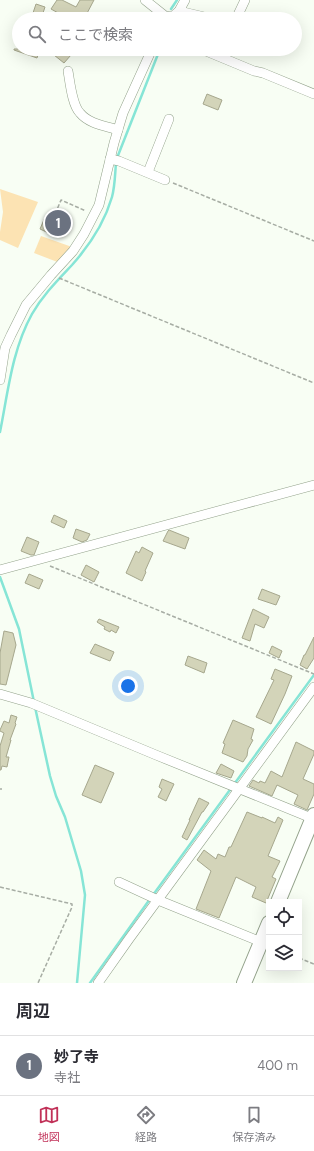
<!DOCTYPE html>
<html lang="ja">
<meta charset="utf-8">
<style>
body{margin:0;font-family:"DM Sans","Noto Sans JP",sans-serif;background:#f7f7f7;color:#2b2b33}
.controls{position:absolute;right:12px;bottom:12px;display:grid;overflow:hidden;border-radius:0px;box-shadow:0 4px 16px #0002}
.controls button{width:36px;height:36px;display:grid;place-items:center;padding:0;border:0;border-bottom:1px solid #e1e1e2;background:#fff;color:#2b2b33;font:20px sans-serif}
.you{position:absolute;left:128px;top:686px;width:14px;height:14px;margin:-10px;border:3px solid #fff;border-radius:50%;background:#1a73e8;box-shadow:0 0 0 6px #1a73e833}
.badge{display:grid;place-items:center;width:26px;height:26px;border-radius:50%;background:#c13158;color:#fff;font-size:13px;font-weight:700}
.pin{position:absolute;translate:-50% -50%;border:2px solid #fff;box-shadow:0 1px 4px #0006}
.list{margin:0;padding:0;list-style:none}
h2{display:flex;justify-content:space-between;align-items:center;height:52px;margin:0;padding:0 16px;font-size:17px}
h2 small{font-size:13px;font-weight:400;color:#7c7c81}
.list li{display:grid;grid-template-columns:26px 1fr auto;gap:12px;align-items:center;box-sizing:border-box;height:60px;padding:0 16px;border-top:1px solid #e1e1e2}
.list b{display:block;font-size:15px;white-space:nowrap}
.list p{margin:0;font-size:13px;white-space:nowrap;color:#7c7c81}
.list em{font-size:13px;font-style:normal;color:#7c7c81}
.icon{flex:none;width:22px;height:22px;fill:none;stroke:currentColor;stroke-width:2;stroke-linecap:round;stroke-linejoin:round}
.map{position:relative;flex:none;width:314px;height:983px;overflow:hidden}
.search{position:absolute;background:#fff;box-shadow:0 4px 16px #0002;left:12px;right:12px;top:12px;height:44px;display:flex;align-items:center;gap:10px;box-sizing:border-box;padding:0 14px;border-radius:22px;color:#7c7c81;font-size:15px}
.sheet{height:112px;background:#fff}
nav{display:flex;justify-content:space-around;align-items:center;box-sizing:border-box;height:56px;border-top:1px solid #e1e1e2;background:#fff;font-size:11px;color:#7c7c81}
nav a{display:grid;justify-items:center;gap:2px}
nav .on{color:#c13158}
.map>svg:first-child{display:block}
</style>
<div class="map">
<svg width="314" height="983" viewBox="0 0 314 983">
<rect width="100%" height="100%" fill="#f8fef4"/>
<!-- green -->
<g fill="#fce3b3">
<path d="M 0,189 L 38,202 L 18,248 L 0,240 L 0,232 L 3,212 Z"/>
<path d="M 41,236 L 72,247 L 60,263 L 34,253 Z"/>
</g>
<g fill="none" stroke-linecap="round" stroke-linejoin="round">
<!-- stream -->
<g stroke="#86e5d6" stroke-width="2.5">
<path d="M 171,9 L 177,0"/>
<path d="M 117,158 L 160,49"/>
<path d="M 0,432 C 8,392 12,350 32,314 C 43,295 57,281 72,265 C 89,246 105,221 112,197 C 115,186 115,174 116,163"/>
<path d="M 0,577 L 19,629 L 34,702"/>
<path d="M 35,707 L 50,776 L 56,796 L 65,817 L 81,871 L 85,895 L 77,983"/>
<path d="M 153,895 L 314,675"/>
<path d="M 90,983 L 150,899"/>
</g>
</g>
<!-- building -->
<g fill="#d3d4b9" stroke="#a6a78d">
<path d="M 57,0 L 62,0 L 76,7 L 80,0 L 94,0 L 84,19 L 69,19 L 51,9 Z"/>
<path d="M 36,4 L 45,7 L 41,19 L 31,19 Z"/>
<path d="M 14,49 L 40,49 L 37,58 L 14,50 Z"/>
<path d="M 49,49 L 64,49 L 71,55 L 64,63 L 54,55 L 55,53 Z"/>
<path d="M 207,94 L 222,100 L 218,110 L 203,104 Z"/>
<path d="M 46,215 L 61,222 L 55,236 L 40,229 Z"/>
<path d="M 54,515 L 67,521 L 64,528 L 51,522 Z"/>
<path d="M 76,529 L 90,534 L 87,540 L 82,542 L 73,538 Z"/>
<path d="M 169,530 L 189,538 L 185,549 L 163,541 L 168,531 Z"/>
<path d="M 27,537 L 39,542 L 34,555 L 31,555 L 21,551 Z"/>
<path d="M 142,547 L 153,553 L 145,571 L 146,572 L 142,581 L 126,573 L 136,551 L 139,553 Z"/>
<path d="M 86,565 L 99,572 L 94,582 L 81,575 Z"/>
<path d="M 29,574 L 43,580 L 39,589 L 25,583 Z"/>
<path d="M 262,589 L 280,596 L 276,605 L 258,599 Z"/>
<path d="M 253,609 L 269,617 L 264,628 L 255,624 L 250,641 L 242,638 Z"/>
<path d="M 99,619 L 119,627 L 116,633 L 111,630 L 110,632 L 104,629 L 105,627 L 97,622 Z"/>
<path d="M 4,631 L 13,633 L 16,645 L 6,685 L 0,684 L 0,653 Z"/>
<path d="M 314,637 L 314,658 L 307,669 L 300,665 L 304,655 L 305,655 Z"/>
<path d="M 95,644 L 114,652 L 110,661 L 90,653 Z"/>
<path d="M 272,646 L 282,651 L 279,658 L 269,653 Z"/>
<path d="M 188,656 L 207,663 L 204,673 L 185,665 Z"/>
<path d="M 275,669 L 292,676 L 285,694 L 271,724 L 256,717 L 274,680 L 271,679 Z"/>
<path d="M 11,715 L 17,717 L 15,723 L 16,724 L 10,740 L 11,740 L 6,757 L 9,757 L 7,767 L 2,766 L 1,770 L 0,770 L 0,746 L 4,733 L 0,731 L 0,730 L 4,721 L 9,723 Z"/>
<path d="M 233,720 L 254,729 L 251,739 L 253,740 L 248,749 L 247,756 L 243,762 L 222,753 L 225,744 L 223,743 Z"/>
<path d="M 296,742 L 314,751 L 314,754 L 303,779 L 314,784 L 314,794 L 307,810 L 294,804 L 298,795 L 277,785 L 272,796 L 249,786 L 253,780 L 259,783 L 260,781 L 265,783 L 271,771 L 282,777 Z"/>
<path d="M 221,764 L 234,771 L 231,778 L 216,773 Z"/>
<path d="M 95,765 L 114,773 L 101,803 L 82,795 Z"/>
<path d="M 162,779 L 174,784 L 166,801 L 158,797 L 162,789 L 159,787 Z"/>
<path d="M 199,798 L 209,803 L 203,812 L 202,812 L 187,840 L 182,837 L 190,820 L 189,820 Z"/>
<path d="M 247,812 L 262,818 L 262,817 L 275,823 L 278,817 L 283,820 L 268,856 L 280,861 L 272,877 L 276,879 L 266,903 L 252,897 L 256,887 L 236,877 L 219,918 L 196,909 L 211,871 L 197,860 L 204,850 L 216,859 L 218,854 L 225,857 L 229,847 L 231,847 Z"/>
</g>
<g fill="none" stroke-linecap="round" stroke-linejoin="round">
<defs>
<g id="minor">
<path d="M 145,0 L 165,16 L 172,17 L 179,11 L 185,0"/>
<path d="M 179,11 L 213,19"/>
<path d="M 236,19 L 245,0"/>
<path d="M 201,49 L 254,71 L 263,73 L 314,94"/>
<path d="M 249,49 L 253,51 L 254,49"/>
<path d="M 68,71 C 70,82 72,105 80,113 C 89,124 106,126 118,130"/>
<path d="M 110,159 L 119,161 L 165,180"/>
<path d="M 148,172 L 169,119"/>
<path d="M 0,380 L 5,348 L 11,335 L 26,305 L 51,275 L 73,251 L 84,234 L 99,205 L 114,143 L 123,113 L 152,49"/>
<path d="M 0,570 L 314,485"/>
<path d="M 0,694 L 31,703 L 156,755 L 314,819"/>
<path d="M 119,882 L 158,900 L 261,942"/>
<path d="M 98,983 L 129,939 L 314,687"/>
</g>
<g id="highway">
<path d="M 278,902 L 314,815"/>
<path d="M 244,983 L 269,923"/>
</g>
</defs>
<!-- minor casing -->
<use href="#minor" stroke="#93a28b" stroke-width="10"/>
<!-- highway casing -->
<use href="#highway" stroke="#93a28b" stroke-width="16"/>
<!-- path -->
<g stroke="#a7ada4" stroke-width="1.5" stroke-dasharray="4 2" stroke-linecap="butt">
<path d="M 173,183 L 314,241"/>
<path d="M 53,219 L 61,200 L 86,211"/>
<path d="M 59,278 L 314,383"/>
<path d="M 50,566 L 314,674"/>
<path d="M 0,789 L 2,789"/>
<path d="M 0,887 L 72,904 L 72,907 L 38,983"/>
<path d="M 299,958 L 314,964"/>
</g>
<!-- minor -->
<use href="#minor" stroke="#fff" stroke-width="9"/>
<!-- highway -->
<use href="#highway" stroke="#fff" stroke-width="14"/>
</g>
</svg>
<div class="controls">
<button><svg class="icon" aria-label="locate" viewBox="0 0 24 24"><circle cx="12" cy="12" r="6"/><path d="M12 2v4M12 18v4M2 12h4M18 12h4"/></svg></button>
<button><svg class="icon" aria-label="layers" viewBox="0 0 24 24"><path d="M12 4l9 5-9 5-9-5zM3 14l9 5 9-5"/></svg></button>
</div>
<div class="you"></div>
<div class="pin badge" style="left:58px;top:223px;background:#6b7280">1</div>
<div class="search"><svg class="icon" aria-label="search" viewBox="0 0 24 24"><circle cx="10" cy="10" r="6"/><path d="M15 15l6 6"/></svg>ここで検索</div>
</div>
<section class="sheet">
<h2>周辺<small></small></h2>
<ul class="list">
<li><span class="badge" style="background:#6b7280">1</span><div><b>妙了寺</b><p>寺社</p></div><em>400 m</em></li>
</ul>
</section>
<nav>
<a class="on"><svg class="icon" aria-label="map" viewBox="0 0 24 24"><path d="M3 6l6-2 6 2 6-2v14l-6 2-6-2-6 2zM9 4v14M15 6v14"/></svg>地図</a>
<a><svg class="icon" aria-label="directions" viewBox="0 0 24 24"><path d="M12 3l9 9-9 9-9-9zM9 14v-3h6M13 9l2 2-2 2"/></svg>経路</a>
<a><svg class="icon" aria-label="saved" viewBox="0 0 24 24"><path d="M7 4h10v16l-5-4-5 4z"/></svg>保存済み</a>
</nav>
